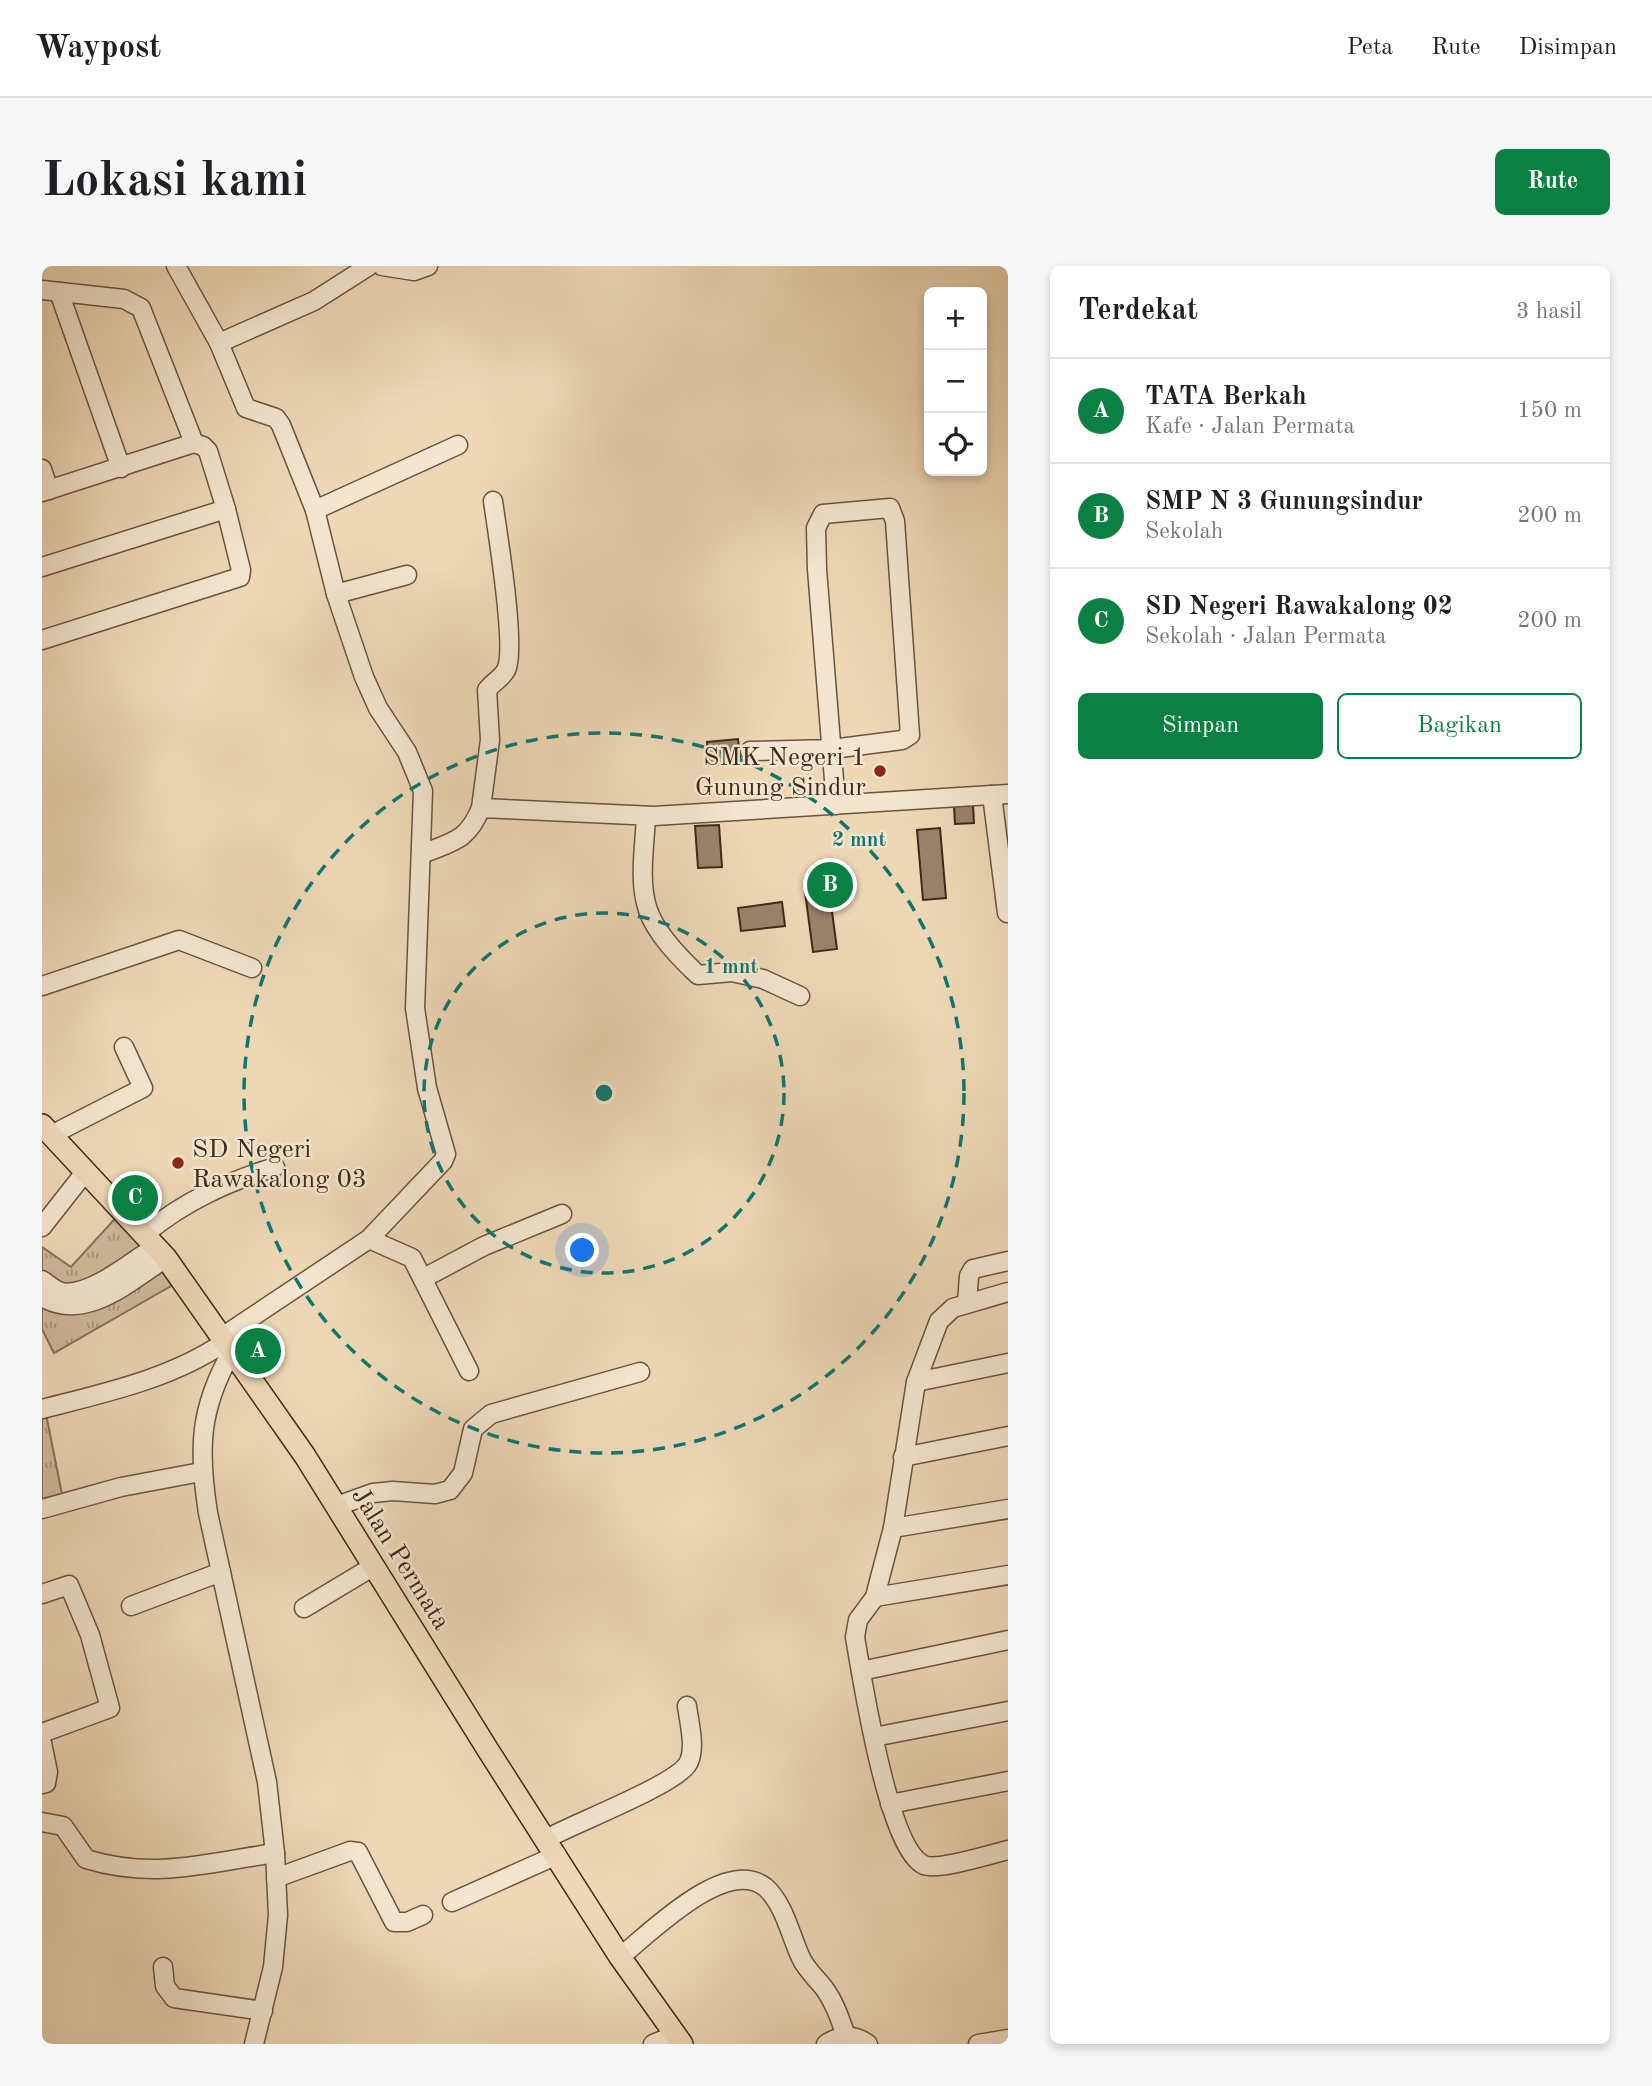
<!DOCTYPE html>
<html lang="id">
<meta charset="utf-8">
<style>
body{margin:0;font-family:"Old Standard TT",serif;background:#f6f6f6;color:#202124}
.controls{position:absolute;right:21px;top:21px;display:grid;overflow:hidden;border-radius:10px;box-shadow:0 4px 10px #0003}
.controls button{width:63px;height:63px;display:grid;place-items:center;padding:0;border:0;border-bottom:2px solid #e0e0e0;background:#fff;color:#202124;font:35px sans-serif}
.you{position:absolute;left:541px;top:985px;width:24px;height:24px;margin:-18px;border:5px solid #fff;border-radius:50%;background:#1a73e8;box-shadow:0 0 0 10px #1a73e833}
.badge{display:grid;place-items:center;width:46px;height:46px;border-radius:50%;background:#0b8043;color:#fff;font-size:23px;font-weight:700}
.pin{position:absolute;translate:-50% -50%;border:4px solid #fff;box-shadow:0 2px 7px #0006}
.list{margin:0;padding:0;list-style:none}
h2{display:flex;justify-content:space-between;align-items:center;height:91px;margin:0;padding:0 28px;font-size:30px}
h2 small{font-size:23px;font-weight:400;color:#757577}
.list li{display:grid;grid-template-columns:46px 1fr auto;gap:21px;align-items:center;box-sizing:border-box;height:105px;padding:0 28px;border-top:2px solid #e0e0e0}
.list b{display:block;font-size:26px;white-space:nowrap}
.list p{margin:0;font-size:23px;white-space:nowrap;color:#757577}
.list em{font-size:23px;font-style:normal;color:#757577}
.actions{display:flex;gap:14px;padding:21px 28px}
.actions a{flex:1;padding:16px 0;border:2px solid #0b8043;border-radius:10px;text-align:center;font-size:24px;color:#0b8043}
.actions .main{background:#0b8043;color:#fff}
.icon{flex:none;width:38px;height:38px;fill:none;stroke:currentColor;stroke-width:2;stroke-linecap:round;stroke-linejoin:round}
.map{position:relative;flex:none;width:966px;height:1778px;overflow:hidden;border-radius:10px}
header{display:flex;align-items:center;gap:42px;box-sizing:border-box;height:98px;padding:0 35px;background:#fff;border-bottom:2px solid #e0e0e0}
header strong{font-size:33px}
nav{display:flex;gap:38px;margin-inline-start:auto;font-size:24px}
.intro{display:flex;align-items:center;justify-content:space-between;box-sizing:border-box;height:168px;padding:0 42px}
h1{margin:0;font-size:49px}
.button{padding:18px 32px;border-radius:10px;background:#0b8043;color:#fff;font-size:24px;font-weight:700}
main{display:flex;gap:42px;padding:0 42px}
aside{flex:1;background:#fff;border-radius:10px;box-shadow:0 4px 10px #0003}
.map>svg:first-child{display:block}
</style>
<header>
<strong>Waypost</strong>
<nav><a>Peta</a><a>Rute</a><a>Disimpan</a></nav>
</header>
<div class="intro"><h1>Lokasi kami</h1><a class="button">Rute</a></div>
<main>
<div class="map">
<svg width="966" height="1778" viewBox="0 0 966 1778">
<defs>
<pattern id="grass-tufts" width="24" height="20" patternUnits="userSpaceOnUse" patternTransform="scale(1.75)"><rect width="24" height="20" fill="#cfb99b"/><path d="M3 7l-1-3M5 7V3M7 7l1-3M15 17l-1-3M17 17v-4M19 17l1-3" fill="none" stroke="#a9967e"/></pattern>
</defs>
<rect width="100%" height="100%" fill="#edd7b5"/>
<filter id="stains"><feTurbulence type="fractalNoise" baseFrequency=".00286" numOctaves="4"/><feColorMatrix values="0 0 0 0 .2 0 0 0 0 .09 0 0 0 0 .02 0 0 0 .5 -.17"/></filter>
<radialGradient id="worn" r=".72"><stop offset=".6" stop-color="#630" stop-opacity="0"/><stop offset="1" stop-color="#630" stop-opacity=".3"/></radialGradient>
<!-- grass -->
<g fill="url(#grass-tufts)" stroke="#87715a" stroke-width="2">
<path d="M 79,946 L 136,1016 L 12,1087 L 0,1063 L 0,981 L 29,1001 Z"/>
<path d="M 2,1138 L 20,1228 L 0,1235 L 0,1139 Z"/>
</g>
<!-- building -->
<g fill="#99836b" stroke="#3f291a" stroke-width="2">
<path d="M 696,473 L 699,497 L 667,500 L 665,476 Z"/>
<path d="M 931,539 L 932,557 L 913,558 L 912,540 Z"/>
<path d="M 677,559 L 680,601 L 656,602 L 653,560 Z"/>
<path d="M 898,562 L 904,632 L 881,634 L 875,564 Z"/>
<path d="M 787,623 L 795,683 L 771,686 L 763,626 Z"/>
<path d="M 740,636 L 743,660 L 699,665 L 696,642 Z"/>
</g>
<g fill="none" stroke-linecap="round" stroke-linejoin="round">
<defs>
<g id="minor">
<path d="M 134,0 L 177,77 L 204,142 L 234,152 L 239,159 L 273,244 L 294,328 L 322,411 L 336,442 L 365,486 L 381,525 L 373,742 L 385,822 L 404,888 L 401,895 L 327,973 L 180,1071"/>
<path d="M 340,0 L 372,5 L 386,0"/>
<path d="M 0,24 L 82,33 L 99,42 L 152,177 L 161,180 L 166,185 L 184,243 L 199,304 L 198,311 L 0,374"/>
<path d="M 17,26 L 79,202"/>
<path d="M 177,77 L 272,35 L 327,0"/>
<path d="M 0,203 L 7,224"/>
<path d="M 0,226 L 152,177"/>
<path d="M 273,244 L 416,179"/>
<path d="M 0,301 L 184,243"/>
<path d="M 294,328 L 365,309"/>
<path d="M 708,485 L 790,483 L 860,474 L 868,469 L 853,255 L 848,242 L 781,248 L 774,262 L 775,303 L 794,539"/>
<path d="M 950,529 L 965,647"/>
<path d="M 439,542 L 448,474 L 445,424 C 451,416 460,412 464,404 C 475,383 455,264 451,235"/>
<path d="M 604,550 C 603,578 596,616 606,644 C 614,668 638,692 656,709 L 690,706 L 721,713 L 758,730"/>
<path d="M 380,588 C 412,575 425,575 439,542 L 612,550 L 966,528"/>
<path d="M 0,720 L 137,674 L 210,702"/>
<path d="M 9,869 L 101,822 L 82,781"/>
<path d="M 0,961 L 44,905"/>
<path d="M 104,967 C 143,935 185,916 233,901"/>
<path d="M 327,973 L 370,992 L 427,1105"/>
<path d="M 382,1012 L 442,980 L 520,948"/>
<path d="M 0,1014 C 6,1018 12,1024 19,1026 C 47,1032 92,994 114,980"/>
<path d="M 966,1026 L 911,1042 L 897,1055 L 874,1116 L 851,1262 L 836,1319 L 833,1331 L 816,1354 L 813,1371 C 820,1412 846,1583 882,1599 C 895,1605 950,1588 966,1584"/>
<path d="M 0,1031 C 43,1057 88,1015 124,992"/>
<path d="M 925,1037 L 927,1010 L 931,1003 L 966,995"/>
<path d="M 190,1085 C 157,1143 156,1183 166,1247 L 225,1516 L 233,1587 L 236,1649 L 231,1701 L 212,1778"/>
<path d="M 874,1116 L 966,1097"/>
<path d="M 0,1143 C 62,1127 129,1113 183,1076"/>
<path d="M 861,1191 L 966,1170"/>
<path d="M 295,1240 L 331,1227 L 351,1225 L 393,1228 L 408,1224 L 421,1207 L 431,1163 L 449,1148 L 598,1106"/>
<path d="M 0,1243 L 79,1221 L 159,1206"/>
<path d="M 851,1262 L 966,1243"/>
<path d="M 0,1328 L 27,1319 L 48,1369 L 68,1442 L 0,1467"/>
<path d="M 833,1331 L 966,1309"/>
<path d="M 89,1340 L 179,1306"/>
<path d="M 262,1342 L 332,1300"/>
<path d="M 819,1405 L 966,1374"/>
<path d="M 832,1471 L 966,1445"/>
<path d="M 0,1477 L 6,1506 L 4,1517 L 0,1518"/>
<path d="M 848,1538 L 966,1515"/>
<path d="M 0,1556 L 21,1560 L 44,1593 C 112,1614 165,1597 233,1587"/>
<path d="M 504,1573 C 533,1557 630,1520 645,1499 C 655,1485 647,1456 645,1440"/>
<path d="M 234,1612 L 308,1585 L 316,1586 L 352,1656 L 365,1656 L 381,1649"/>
<path d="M 410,1636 L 515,1589"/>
<path d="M 578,1691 C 608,1667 684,1590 723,1621 C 742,1637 749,1671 759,1692 C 764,1703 774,1712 782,1722 C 793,1737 798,1753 804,1770"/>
<path d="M 121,1701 L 123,1720 L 132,1732 L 221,1745"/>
<path d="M 611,1778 L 633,1769"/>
<path d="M 784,1778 C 798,1769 812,1768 826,1778"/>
<path d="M 936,1778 L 966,1773"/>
</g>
<path id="major" d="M 0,859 L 124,992 L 263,1190 L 446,1484 L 578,1691 L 640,1778"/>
</defs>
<!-- minor casing -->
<use href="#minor" stroke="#6a5441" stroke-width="21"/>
<!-- major casing -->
<use href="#major" stroke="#3f291a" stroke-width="24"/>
<!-- minor -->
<use href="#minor" stroke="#f3e5cf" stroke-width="18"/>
<!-- major -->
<use href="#major" stroke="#edd7b5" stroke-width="21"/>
</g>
<!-- distance rings -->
<g fill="none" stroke="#0f766e" stroke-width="3.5" stroke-dasharray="12 9">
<circle cx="562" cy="827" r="180"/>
<circle cx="562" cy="827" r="360"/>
</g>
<!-- markers -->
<g fill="#8f2418" stroke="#f3e5cf" stroke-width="2.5">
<circle cx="838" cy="505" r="7"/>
<circle cx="136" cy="897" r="7"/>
</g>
<g text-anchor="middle" stroke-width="5" stroke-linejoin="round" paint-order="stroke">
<!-- poi labels -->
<g font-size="26" fill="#3f291a" stroke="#f3e5cf" text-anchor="end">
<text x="824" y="499">SMK Negeri 1<tspan x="824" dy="30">Gunung Sindur</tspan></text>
<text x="150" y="891" text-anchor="start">SD Negeri<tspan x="150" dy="30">Rawakalong 03</tspan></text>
</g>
<!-- street labels -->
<g font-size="26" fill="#3f291a" stroke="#f3e5cf">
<text transform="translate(360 1292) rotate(58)" y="9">Jalan Permata</text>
</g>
</g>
<circle cx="562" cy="827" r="10" fill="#0f766e" stroke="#f3e5cf" stroke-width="3.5"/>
<g font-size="21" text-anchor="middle" font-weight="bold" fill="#0f766e" stroke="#f3e5cf" stroke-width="5" stroke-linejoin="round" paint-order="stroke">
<text x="817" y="580">2 mnt</text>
<text x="689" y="707">1 mnt</text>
</g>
<rect width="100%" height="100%" filter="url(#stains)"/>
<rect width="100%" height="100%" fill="url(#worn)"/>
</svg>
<div class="controls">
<button>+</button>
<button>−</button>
<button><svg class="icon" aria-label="locate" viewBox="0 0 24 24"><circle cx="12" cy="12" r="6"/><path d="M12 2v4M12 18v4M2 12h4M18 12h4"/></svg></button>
</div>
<div class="you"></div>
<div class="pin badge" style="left:216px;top:1085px">A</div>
<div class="pin badge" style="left:788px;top:619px">B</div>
<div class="pin badge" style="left:93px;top:932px">C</div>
</div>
<aside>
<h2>Terdekat<small>3 hasil</small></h2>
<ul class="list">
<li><span class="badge">A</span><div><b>TATA Berkah</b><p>Kafe · Jalan Permata</p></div><em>150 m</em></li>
<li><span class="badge">B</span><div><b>SMP N 3 Gunungsindur</b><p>Sekolah</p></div><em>200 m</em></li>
<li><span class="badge">C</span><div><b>SD Negeri Rawakalong 02</b><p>Sekolah · Jalan Permata</p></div><em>200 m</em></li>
</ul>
<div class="actions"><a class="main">Simpan</a><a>Bagikan</a></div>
</aside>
</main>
